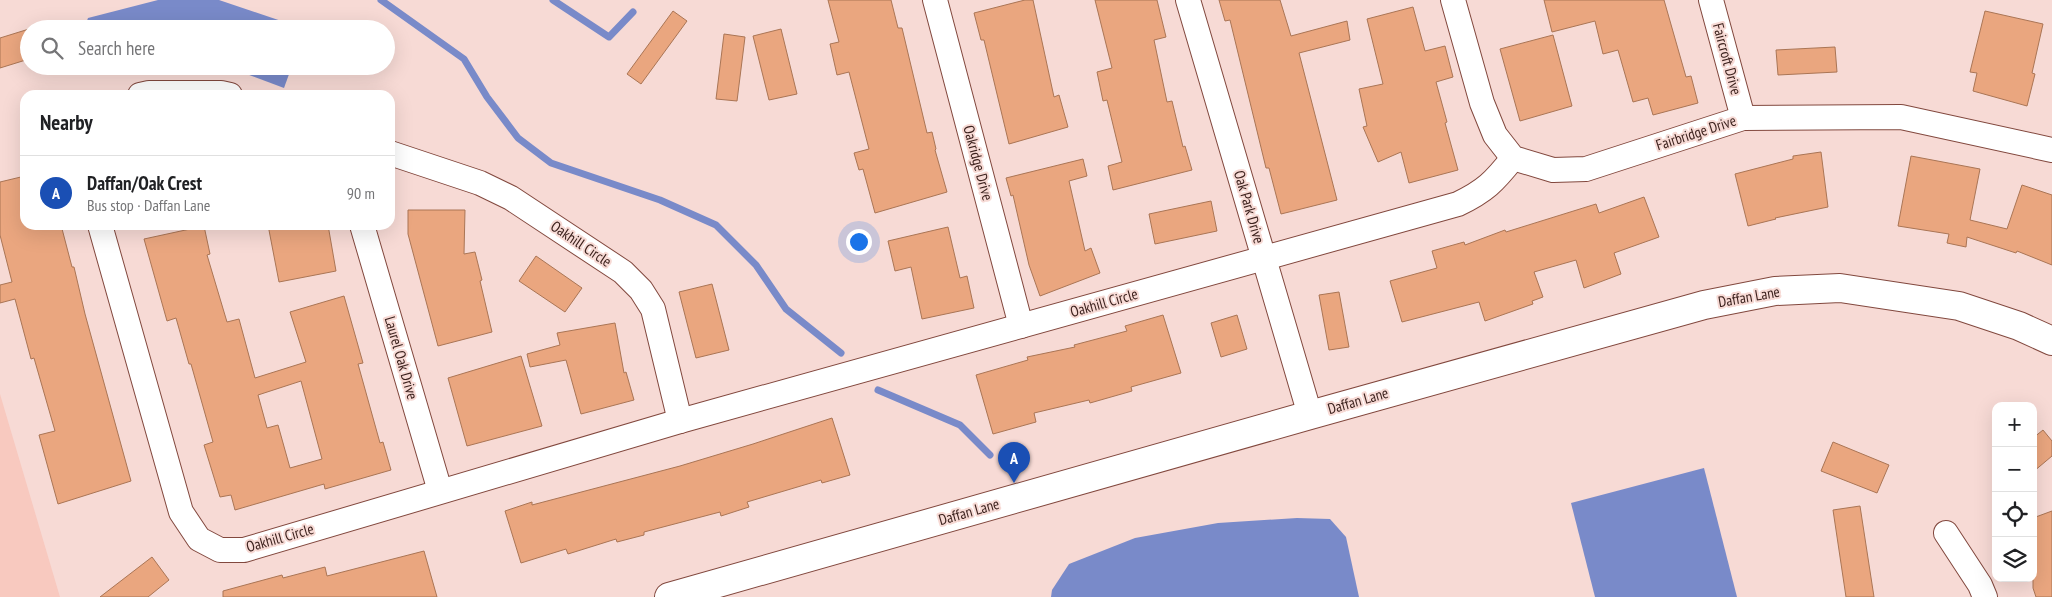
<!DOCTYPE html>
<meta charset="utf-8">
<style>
body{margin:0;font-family:"PT Sans Narrow",sans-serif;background:#f2f2f2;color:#202124}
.controls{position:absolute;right:15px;bottom:15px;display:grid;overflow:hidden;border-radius:10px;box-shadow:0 5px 20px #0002}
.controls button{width:45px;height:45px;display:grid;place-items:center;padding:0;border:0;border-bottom:1px solid #e0e0e0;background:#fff;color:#202124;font:25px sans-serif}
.you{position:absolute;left:858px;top:241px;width:18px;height:18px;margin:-12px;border:4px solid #fff;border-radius:50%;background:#1a73e8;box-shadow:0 0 0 8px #1a73e833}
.badge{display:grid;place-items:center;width:32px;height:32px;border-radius:50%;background:#d93025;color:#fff;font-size:16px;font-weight:700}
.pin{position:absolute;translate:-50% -41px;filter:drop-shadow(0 1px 2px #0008)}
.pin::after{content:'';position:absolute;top:26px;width:18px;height:15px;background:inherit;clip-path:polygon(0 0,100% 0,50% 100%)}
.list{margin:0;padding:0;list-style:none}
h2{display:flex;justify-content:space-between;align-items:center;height:65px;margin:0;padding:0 20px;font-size:21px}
h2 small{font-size:16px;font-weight:400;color:#757577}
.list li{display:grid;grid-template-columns:32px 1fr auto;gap:15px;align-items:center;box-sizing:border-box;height:75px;padding:0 20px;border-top:1px solid #e0e0e0}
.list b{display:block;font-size:19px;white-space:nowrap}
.list p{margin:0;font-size:16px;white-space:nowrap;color:#757577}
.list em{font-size:16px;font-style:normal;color:#757577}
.icon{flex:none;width:28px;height:28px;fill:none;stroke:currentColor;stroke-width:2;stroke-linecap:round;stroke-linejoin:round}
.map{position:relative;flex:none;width:2052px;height:597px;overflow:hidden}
.search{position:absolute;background:#fff;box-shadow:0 5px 20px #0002;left:20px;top:20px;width:375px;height:55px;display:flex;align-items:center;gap:12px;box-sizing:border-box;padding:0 18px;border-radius:28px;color:#757577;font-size:19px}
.panel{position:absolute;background:#fff;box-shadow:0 5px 20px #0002;left:20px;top:90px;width:375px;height:140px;border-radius:15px}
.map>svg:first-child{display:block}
</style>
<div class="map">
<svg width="2052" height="597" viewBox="0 0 2052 597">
<rect width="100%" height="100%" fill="#f7dad5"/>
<!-- built -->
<path fill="#f8c9bf" d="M 0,394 L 60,597 L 0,597 Z"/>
<!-- water -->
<g fill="#798ac9">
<path d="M 158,0 L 219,0 L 305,29 L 84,29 L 88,18 Z"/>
<path d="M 225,66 L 292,66 L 284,88 Z"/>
<path d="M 1704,468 L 1737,597 L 1595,597 L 1571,503 Z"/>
<path d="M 1297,518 L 1330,519 L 1346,537 L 1359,597 L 1051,597 L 1052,590 L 1069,564 L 1135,538 L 1218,523 Z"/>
</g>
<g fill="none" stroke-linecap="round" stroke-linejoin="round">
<!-- stream -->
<g stroke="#798ac9" stroke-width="7">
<path d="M 381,0 L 464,59 L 487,97 L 518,138 L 551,163 L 660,200 L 716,225 L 756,265 L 786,309 L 841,353"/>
<path d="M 553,0 L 609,37 L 633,12"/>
<path d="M 878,390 L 960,425 L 990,455"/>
</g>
</g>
<!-- building -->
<g fill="#eaa67f" stroke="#aa7555" fill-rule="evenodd">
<path d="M 828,0 L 891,0 L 898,28 L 902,28 L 927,133 L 932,132 L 936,149 L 935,150 L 947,192 L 875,213 L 863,169 L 859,170 L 854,153 L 869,149 L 849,72 L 837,75 L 830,44 L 839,42 Z"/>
<path d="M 1025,0 L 1033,0 L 1054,97 L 1059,95 L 1068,127 L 1009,144 L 984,40 L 981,40 L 974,13 Z"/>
<path d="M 1095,0 L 1157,0 L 1166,37 L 1154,40 L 1167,102 L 1172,101 L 1183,147 L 1185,146 L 1192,170 L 1113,190 L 1108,166 L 1122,162 L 1107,100 L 1103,101 L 1097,72 L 1112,68 Z"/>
<path d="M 1219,0 L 1280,0 L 1291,36 L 1347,21 L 1350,40 L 1299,53 L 1337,200 L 1281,214 L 1269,168 L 1266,168 L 1230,20 L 1225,21 Z"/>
<path d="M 1544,0 L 1664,0 L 1686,77 L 1691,76 L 1698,103 L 1653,115 L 1648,98 L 1633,102 L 1618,50 L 1603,54 L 1595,21 L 1552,32 Z"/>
<path d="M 1413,7 L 1425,51 L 1445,46 L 1453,77 L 1436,82 L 1447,122 L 1445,123 L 1458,170 L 1409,183 L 1401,152 L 1378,162 L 1363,127 L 1367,126 L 1359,89 L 1383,84 L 1367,19 Z"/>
<path d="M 673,11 L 687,21 L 641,84 L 627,74 Z"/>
<path d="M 1985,11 L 2043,24 L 2032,73 L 2035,74 L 2027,106 L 1973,91 L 1977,73 L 1970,72 Z"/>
<path d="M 29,29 L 29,59 L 0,68 L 0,38 Z"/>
<path d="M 781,29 L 797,94 L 769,100 L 753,36 Z"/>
<path d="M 724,34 L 745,37 L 737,101 L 716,99 Z"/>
<path d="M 1553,35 L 1572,106 L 1520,121 L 1500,49 Z"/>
<path d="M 1835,47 L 1837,72 L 1778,75 L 1776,50 Z"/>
<path d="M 1821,152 L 1828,207 L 1775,218 L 1776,219 L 1748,226 L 1735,174 L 1793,159 L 1793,156 Z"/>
<path d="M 1911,156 L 1980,169 L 1970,220 L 2007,229 L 2022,185 L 2052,195 L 2052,265 L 2017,251 L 2016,253 L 1967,237 L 1966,247 L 1947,243 L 1949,234 L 1898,226 Z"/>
<path d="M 1083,159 L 1087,176 L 1069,181 L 1085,251 L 1091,248 L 1100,273 L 1040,296 L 1029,265 L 1013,195 L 1011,196 L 1006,178 Z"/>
<path d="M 25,176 L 25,225 L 61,225 L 72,267 L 74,267 L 85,314 L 131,481 L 58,504 L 39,435 L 55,431 L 34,358 L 31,359 L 15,299 L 0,303 L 0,285 L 12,282 L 0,235 L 0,182 Z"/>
<path d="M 1644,197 L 1659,237 L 1614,253 L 1621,274 L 1584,288 L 1576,260 L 1534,272 L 1543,297 L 1532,301 L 1533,304 L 1485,321 L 1479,302 L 1402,322 L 1390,281 L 1437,268 L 1432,251 L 1464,242 L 1465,245 L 1505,230 L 1506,232 L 1596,204 L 1599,213 Z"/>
<path d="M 1211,201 L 1217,231 L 1155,244 L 1149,214 Z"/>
<path d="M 408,210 L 465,210 L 464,254 L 475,252 L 482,280 L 480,281 L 492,332 L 438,346 L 408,234 Z"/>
<path d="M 268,225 L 328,225 L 336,271 L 279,282 Z"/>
<path d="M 204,226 L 210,254 L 207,255 L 227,322 L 239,319 L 255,378 L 306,362 L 290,312 L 344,296 L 363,363 L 358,364 L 380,443 L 383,442 L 391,470 L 325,489 L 324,484 L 235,510 L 231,495 L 220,497 L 204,445 L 213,442 L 191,364 L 189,364 L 176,318 L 167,321 L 144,239 ZM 301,381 L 322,459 L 290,468 L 278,425 L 267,428 L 258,395 Z"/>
<path d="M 948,227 L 960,278 L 967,276 L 974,308 L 922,319 L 911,267 L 895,271 L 888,241 Z"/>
<path d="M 536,256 L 582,288 L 565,312 L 519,281 Z"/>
<path d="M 712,284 L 729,350 L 696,358 L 679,292 Z"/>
<path d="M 1339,292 L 1349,347 L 1329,350 L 1319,295 Z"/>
<path d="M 1163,315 L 1181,373 L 1131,387 L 1132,391 L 1090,403 L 1089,400 L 1034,413 L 1036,422 L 993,434 L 976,375 L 1028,360 L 1027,357 L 1075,347 L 1074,345 L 1127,331 L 1125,326 Z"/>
<path d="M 1237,315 L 1247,349 L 1221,357 L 1211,323 Z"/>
<path d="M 615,323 L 624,373 L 626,372 L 634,400 L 581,414 L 566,360 L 530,367 L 527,354 L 560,345 L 557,333 Z"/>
<path d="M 521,356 L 542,426 L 467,446 L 448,378 Z"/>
<path d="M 832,418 L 850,475 L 822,483 L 821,480 L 747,502 L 749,507 L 721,516 L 720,512 L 644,532 L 644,535 L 617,542 L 616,539 L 568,554 L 566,549 L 521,563 L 505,511 L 532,502 L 532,505 L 680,466 L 753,444 Z"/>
<path d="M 2043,430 L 2052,441 L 2052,456 L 2033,472 L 2033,438 Z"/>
<path d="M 1833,442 L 1889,465 L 1877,493 L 1821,471 Z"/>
<path d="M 1860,506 L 1874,597 L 1846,597 L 1833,510 Z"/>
<path d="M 2052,511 L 2052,597 L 2036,597 L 2033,588 L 2033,518 Z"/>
<path d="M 424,551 L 437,597 L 223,597 L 223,591 L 282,575 L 283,578 L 325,567 L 327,576 Z"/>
<path d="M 152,557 L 169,580 L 148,597 L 100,597 Z"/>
</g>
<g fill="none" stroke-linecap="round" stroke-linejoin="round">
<defs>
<g id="minor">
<path d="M 935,0 L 1021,326"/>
<path d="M 1188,0 L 1310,415"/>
<path d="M 1453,0 L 1482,103 L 1495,135 L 1513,158 L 1553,170 L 1586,169 L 1743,118 L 1901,117 L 2052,150"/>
<path d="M 1711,0 L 1743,118"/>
<path d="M 140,95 L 149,93 L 221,93 L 230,95"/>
<path d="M 390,153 L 480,183 L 511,198 L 623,272 L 641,290 L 653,309 L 680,421"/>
<path d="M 100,225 L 181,512 L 199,539 L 220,550 L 244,550 L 680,421 L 1458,204 C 1485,191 1494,182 1513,158"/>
<path d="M 362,225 L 440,491"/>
<path d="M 1946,533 L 1980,585 L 1985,597"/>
</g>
<path id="tertiary" d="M 669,597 L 1310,415 L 1704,305 L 1775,291 L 1840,288 L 1959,306 L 2019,326 L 2052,341"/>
</defs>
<!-- minor casing -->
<use href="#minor" stroke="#82483e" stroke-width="26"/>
<!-- tertiary casing -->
<use href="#tertiary" stroke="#82483e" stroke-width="30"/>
<!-- minor -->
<use href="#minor" stroke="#fff" stroke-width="24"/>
<!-- tertiary -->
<use href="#tertiary" stroke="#fff" stroke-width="28"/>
</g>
<g text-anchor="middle" stroke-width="4" stroke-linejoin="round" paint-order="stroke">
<!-- street labels -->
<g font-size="15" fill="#3c221e" stroke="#f7dad5">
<text transform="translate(1727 59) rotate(75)" y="5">Faircroft Drive</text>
<text transform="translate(1696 133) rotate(-18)" y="5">Fairbridge Drive</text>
<text transform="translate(978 163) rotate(75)" y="5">Oakridge Drive</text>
<text transform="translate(1249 207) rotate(74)" y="5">Oak Park Drive</text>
<text transform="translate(581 244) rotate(34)" y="5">Oakhill Circle</text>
<text transform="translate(1749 297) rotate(-10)" y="5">Daffan Lane</text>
<text transform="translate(1104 303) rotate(-16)" y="5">Oakhill Circle</text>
<text transform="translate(401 358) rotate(74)" y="5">Laurel Oak Drive</text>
<text transform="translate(1358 401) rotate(-16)" y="5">Daffan Lane</text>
<text transform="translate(969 512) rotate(-16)" y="5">Daffan Lane</text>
<text transform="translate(280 538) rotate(-16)" y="5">Oakhill Circle</text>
</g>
</g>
</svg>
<div class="controls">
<button>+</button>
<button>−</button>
<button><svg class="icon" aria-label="locate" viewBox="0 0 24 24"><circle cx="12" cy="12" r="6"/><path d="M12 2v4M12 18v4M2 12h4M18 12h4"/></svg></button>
<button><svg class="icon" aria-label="layers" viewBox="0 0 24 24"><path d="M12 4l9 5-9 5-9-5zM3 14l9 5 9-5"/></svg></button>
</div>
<div class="you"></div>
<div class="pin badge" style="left:1014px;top:483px;background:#1a4fb4">A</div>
<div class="search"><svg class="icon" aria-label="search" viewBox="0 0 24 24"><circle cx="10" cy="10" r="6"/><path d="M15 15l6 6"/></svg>Search here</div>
<section class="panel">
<h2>Nearby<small></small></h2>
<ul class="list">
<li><span class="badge" style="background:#1a4fb4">A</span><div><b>Daffan/Oak Crest</b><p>Bus stop · Daffan Lane</p></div><em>90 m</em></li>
</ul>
</section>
</div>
